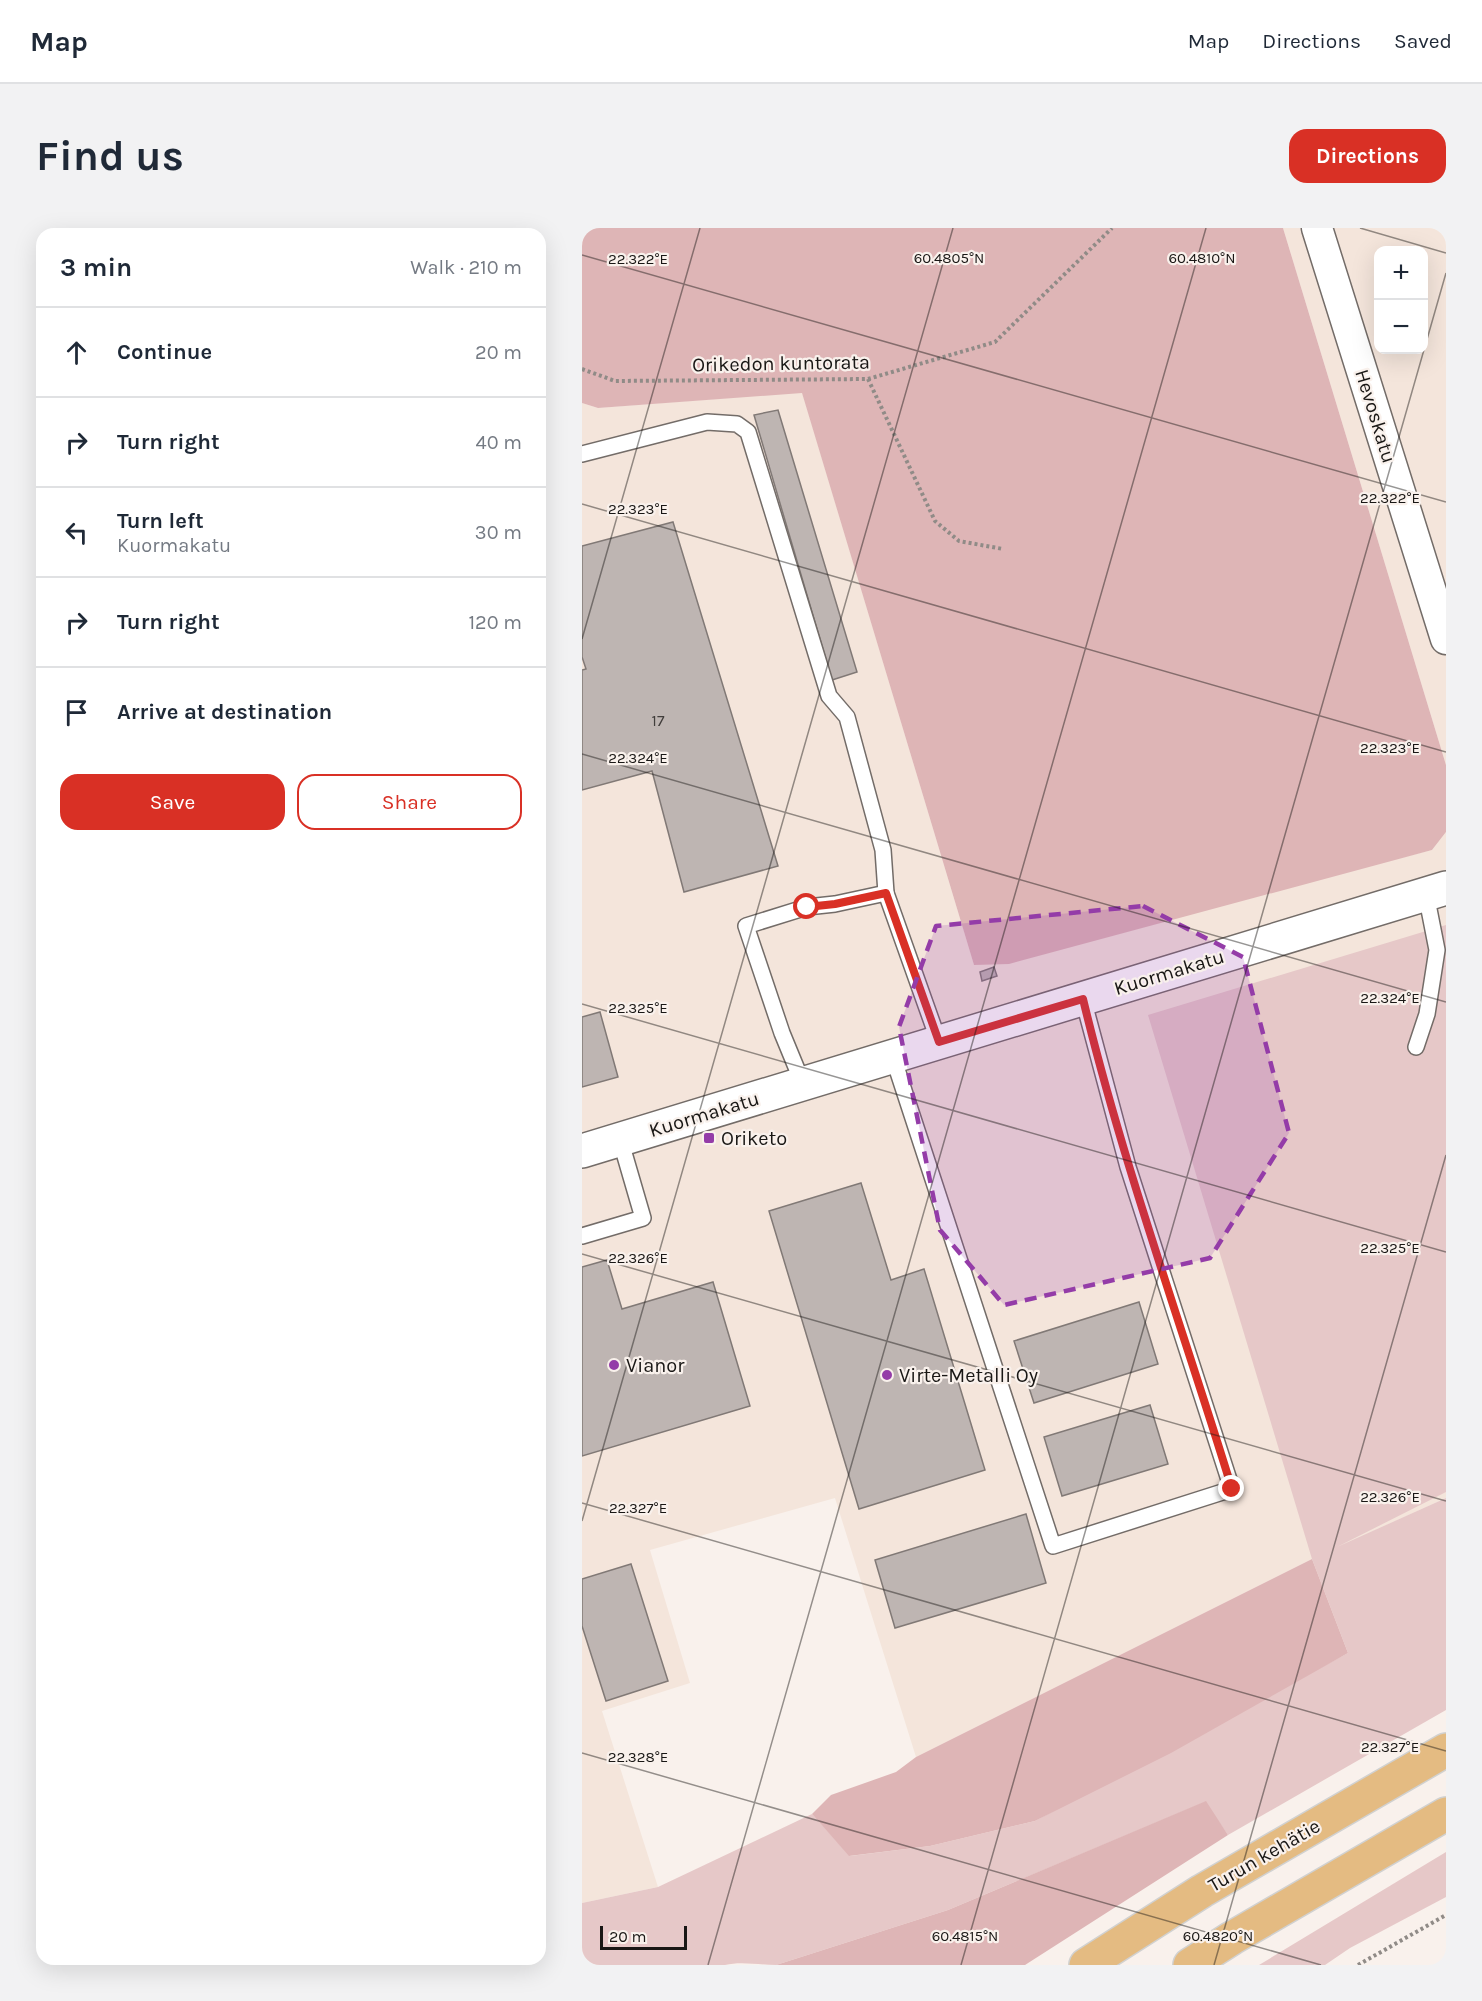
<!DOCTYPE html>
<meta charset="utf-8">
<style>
body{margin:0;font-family:Karla,sans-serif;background:#f2f2f3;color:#1f2937}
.controls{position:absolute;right:18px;top:18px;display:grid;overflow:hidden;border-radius:12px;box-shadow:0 6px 24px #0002}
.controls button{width:54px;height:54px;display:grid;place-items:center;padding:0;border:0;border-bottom:2px solid #e0e1e3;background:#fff;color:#1f2937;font:30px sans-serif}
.scale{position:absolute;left:18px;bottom:15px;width:87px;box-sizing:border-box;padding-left:6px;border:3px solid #191715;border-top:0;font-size:16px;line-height:21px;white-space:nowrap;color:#191715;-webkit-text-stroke:4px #f9f1ec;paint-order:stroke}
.stop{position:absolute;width:18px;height:18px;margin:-14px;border:4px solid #d93025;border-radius:50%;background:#fff}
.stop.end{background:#d93025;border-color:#fff;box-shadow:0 2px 6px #0008}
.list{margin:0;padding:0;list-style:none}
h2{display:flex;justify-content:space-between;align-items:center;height:78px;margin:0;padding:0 24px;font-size:26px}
h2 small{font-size:20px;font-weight:400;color:#747a83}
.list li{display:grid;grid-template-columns:39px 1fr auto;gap:18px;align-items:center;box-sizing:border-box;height:90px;padding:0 24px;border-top:2px solid #e0e1e3}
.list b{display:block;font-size:22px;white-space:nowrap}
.list p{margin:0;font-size:20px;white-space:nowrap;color:#747a83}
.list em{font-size:20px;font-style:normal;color:#747a83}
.actions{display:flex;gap:12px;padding:18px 24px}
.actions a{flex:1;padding:14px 0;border:2px solid #d93025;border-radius:18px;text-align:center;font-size:21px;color:#d93025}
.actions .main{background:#d93025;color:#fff}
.icon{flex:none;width:33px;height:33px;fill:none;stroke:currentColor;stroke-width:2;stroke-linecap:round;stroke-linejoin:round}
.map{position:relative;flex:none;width:864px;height:1737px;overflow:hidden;border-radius:18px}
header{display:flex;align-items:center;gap:36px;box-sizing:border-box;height:84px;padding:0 30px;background:#fff;border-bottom:2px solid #e0e1e3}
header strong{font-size:28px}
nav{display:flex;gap:33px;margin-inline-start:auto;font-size:21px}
.intro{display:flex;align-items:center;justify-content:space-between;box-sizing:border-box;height:144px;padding:0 36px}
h1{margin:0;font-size:42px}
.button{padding:15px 27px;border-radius:18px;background:#d93025;color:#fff;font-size:21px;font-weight:700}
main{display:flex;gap:36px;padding:0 36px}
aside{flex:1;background:#fff;border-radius:18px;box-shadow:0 6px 24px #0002}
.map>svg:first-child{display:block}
</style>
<header>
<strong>Map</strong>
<nav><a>Map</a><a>Directions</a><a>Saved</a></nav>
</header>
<div class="intro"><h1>Find us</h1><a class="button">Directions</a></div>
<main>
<aside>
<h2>3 min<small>Walk · 210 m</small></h2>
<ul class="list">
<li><svg class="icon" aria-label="ahead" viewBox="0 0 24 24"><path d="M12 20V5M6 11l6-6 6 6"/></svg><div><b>Continue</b></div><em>20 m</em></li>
<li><svg class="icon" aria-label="right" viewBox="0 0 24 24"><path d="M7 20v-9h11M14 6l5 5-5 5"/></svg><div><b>Turn right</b></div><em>40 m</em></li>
<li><svg class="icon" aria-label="left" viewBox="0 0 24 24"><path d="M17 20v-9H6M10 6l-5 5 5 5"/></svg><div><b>Turn left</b><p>Kuormakatu</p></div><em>30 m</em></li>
<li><svg class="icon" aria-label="right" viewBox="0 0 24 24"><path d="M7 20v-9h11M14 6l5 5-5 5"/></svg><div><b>Turn right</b></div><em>120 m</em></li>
<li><svg class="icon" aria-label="arrive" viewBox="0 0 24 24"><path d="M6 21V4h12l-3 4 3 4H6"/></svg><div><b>Arrive at destination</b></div></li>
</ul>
<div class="actions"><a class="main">Save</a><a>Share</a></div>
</aside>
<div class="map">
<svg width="864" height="1737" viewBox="0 0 864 1737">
<rect width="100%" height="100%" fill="#f9f1ec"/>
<!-- built -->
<g fill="#f4e5db" fill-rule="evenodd">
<path d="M 701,0 L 864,0 L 864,537 ZM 796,22 L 842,22 L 842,122 L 796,122 Z"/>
<path d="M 220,164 L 392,737 L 850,622 L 864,604 L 864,1270 L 730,1331 L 334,1529 L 253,1270 L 68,1322 L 108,1455 L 20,1483 L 76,1659 L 0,1675 L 0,175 L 16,180 Z"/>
</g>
<!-- green -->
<g fill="#e6c8c8">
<path d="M 864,697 L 864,1264 L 755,1319 L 864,1270 L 864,1482 L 646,1607 L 623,1574 L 366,1682 L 194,1737 C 177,1737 159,1733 143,1737 L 0,1737 L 0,1675 L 76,1659 L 230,1586 L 268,1628 L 348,1618 L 453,1593 L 766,1425 L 730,1331 L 566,787 Z"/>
<path d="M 864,1624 L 864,1669 L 768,1720 L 743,1737 L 677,1737 Z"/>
</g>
<!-- forest -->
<g fill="#deb5b6">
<path d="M 0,0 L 701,0 L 864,537 L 864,604 L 850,622 L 427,736 L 392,737 L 220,165 L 16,180 L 0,175 Z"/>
<path d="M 730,1331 L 766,1425 L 589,1525 L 453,1593 L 348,1618 L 267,1628 L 230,1586 L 249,1567 L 314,1544 L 334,1529 Z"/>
<path d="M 624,1573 L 646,1607 L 443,1737 L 194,1737 L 366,1682 Z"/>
</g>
<!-- building -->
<g fill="#beb5b2" stroke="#817976" stroke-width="1.5">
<path d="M 196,182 L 275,444 L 250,452 L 172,187 Z"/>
<path d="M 91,294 L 196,638 L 102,664 L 70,543 L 0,562 L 0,442 L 4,441 L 0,429 L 0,318 Z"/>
<path d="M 412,739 L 415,748 L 400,753 L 398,744 Z"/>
<path d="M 18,784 L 36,849 L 0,859 L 0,789 Z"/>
<path d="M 279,955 L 309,1052 L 342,1041 L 403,1242 L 277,1281 L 187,983 Z"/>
<path d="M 25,1032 L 40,1081 L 131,1054 L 168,1178 L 0,1228 L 0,1039 Z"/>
<path d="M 557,1074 L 576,1136 L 452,1175 L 432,1113 Z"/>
<path d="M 568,1177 L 586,1236 L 480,1268 L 462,1209 Z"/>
<path d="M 444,1286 L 464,1355 L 313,1400 L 293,1332 Z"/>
<path d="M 49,1336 L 86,1453 L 24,1473 L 0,1398 L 0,1351 Z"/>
</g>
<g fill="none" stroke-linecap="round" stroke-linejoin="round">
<defs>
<g id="service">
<path d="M 0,226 L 125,194 L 155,196 L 166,204 L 247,468 L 265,489 L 301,622 L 304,665 L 253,676 L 225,679 L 164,698 L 200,805 L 221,856"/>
<path d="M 304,665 L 357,814"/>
<path d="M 834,819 L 845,786 L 855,722 L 844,666"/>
<path d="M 311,829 L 471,1318 L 650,1261 L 546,939 L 501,771"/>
<path d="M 0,1008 L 61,990 L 38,911"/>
</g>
<path id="minor" d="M 735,0 L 864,411"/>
<path id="tertiary" d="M 0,923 L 864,660"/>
<g id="trunk">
<path d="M 504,1737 L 620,1663 L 864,1522"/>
<path d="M 608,1737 L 650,1710 L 864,1586"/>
</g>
</defs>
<!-- service casing -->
<use href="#service" stroke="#736c68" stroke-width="18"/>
<!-- minor casing -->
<use href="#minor" stroke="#736c68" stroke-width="33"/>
<!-- tertiary casing -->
<use href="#tertiary" stroke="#736c68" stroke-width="36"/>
<!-- trunk casing -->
<use href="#trunk" stroke="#d1d1d0" stroke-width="36"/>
<!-- path -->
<g stroke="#908b87" stroke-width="4" stroke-dasharray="3 3" stroke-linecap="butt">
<path d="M 0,141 L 33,153 L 286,151 L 413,114 L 530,0"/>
<path d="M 286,151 L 353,293 L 377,313 L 421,321"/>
<path d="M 776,1737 L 864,1687"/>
</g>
<!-- service -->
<use href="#service" stroke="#fff" stroke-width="15"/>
<!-- minor -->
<use href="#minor" stroke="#fff" stroke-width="30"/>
<!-- tertiary -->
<use href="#tertiary" stroke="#fff" stroke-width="33"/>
<!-- trunk -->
<use href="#trunk" stroke="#e4bb82" stroke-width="33"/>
</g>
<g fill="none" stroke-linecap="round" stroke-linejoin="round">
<!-- route -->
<path stroke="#d93025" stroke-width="8" d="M 225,679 L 253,676 L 304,665 L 357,814 L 501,771 C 541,937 600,1098 650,1261"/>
</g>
<!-- marked area -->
<path fill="#943ca8" fill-opacity="0.2" stroke="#943ca8" stroke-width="4.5" stroke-dasharray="12 8" stroke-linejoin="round" d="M 561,678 L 661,729 L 707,905 L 628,1030 L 422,1077 L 358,1002 L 317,799 L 354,698 Z"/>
<!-- ticks -->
<path fill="none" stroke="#191715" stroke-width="1.5" stroke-opacity="0.45" d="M 778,0 L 864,25M 0,27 L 864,274M 0,276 L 864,524M 0,411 L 118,0M 0,526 L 864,774M 0,776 L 864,1024M 0,1026 L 864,1273M 0,1275 L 864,1523M 0,1293 L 371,0M 0,1525 L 739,1737M 126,1737 L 624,0M 379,1737 L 864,45M 632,1737 L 864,927"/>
<!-- markers -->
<g fill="#943ca8" stroke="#f9f1ec" stroke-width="2">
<rect x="121" y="904" width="12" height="12" rx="3"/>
<circle cx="32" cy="1137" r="6"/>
<circle cx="305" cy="1147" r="6"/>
</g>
<g text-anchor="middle" stroke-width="4.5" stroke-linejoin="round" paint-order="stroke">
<!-- number labels -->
<g font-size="16" fill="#423e3c">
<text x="76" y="498">17</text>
</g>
<!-- street labels -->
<g font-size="20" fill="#191715" stroke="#f9f1ec">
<text transform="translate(199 135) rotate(-1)" y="7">Orikedon kuntorata</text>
<text transform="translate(794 188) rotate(73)" y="7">Hevoskatu</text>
<text transform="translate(587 744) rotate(-17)" y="7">Kuormakatu</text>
<text transform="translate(122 886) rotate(-17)" y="7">Kuormakatu</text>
<text transform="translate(682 1627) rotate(-30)" y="7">Turun kehätie</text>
</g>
<!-- poi labels -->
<g font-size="20" fill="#191715" stroke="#f9f1ec" text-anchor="start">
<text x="139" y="917">Oriketo</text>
<text x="44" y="1144">Vianor</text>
<text x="317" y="1154">Virte-Metalli Oy</text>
</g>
</g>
<g font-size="15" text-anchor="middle" fill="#191715" stroke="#f9f1ec" stroke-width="4.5" stroke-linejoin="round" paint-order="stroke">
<text x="367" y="35">60.4805°N</text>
<text x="620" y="35">60.4810°N</text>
<text x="56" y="36">22.322°E</text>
<text x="808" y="275">22.322°E</text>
<text x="56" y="286">22.323°E</text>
<text x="808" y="525">22.323°E</text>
<text x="56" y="535">22.324°E</text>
<text x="808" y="775">22.324°E</text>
<text x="56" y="785">22.325°E</text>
<text x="808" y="1025">22.325°E</text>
<text x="56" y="1035">22.326°E</text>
<text x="808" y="1274">22.326°E</text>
<text x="56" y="1285">22.327°E</text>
<text x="808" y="1524">22.327°E</text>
<text x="56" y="1534">22.328°E</text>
<text x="383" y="1713">60.4815°N</text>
<text x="636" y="1713">60.4820°N</text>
</g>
</svg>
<div class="controls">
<button>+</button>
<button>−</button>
</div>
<div class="scale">20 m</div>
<div class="stop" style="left:225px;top:679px"></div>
<div class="stop end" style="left:650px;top:1261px"></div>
</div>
</main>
